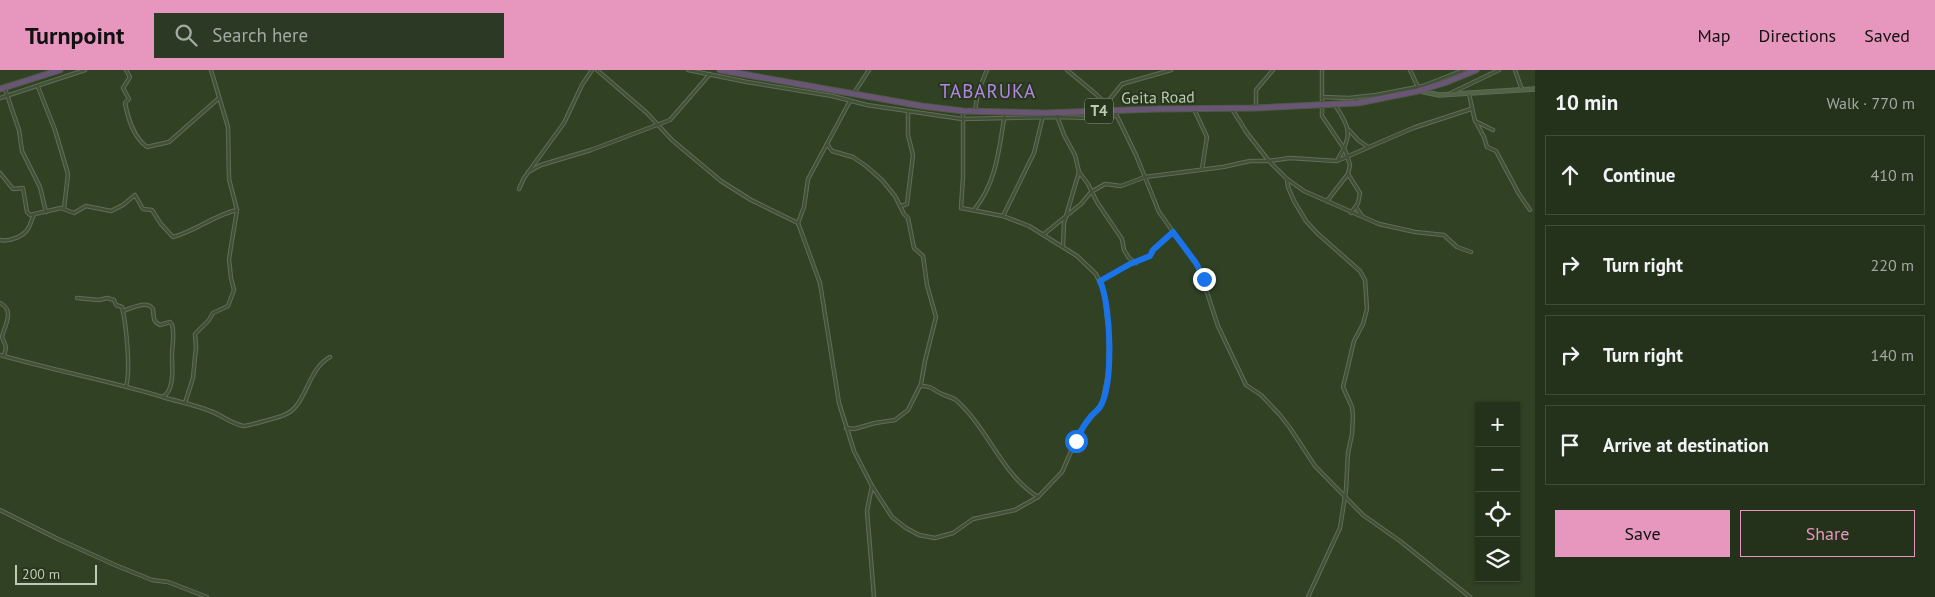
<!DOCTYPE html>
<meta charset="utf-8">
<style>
body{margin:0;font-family:"PT Sans",sans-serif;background:#2c3924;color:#f1f3f6}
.controls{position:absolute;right:15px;bottom:15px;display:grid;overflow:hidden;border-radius:0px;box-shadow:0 1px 4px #0004}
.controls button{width:45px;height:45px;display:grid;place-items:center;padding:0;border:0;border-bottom:1px solid #414c3a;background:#24311b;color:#f1f3f6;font:25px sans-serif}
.scale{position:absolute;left:15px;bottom:12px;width:82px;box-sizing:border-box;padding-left:5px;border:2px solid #bdcbb5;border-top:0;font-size:14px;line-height:18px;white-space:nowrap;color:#bdcbb5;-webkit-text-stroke:4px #27361d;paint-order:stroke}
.stop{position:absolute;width:15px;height:15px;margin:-11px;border:4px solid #1a73e8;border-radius:50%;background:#fff}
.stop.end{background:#1a73e8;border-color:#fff;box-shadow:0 1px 5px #0008}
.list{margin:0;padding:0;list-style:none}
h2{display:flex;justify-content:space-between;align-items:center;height:65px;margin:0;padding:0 20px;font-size:21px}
h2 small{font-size:16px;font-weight:400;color:#a3a9a3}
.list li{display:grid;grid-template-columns:32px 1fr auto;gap:15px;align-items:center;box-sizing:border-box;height:80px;margin:0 10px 10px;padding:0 10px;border:1px solid #414c3a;border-radius:0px}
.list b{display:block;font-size:19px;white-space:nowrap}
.list em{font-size:16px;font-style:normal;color:#a3a9a3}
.actions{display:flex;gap:10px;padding:15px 20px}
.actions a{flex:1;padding:11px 0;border:1px solid #e797bd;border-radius:0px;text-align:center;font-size:18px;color:#e797bd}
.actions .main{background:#e797bd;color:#111}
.icon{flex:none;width:28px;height:28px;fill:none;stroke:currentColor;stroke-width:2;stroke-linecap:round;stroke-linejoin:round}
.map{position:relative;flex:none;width:1535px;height:527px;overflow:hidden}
header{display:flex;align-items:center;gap:30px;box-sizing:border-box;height:70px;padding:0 25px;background:#e797bd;color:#111}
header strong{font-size:24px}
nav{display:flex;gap:28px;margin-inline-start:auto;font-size:18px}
.search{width:350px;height:45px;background:#2c3924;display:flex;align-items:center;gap:12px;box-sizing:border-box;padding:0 18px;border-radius:0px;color:#a3a9a3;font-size:19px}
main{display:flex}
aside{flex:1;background:#24311b}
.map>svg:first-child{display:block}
</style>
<header>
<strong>Turnpoint</strong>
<div class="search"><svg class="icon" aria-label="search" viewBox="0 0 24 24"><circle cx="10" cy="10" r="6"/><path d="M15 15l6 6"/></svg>Search here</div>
<nav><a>Map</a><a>Directions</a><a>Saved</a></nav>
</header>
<main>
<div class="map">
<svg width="1535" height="527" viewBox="0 0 1535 527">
<rect width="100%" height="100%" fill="#304124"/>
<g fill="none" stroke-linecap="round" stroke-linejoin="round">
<defs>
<g id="street">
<path d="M 126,0 L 130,7 L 123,18 L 129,29 L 125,33 C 128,48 133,67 147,77 L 169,72 L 219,28"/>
<path d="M 597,0 L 647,43 L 672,70 L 721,111 L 751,130 L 798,153"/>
<path d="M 688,0 L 747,12 L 832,26 L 867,35 L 962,49 L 1057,47 L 1091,48 L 1116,46"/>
<path d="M 1067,0 L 1097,25 L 1116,44 L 1136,85 L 1159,142 L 1199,198 L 1218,256 L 1246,315 L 1261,325 L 1280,345 L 1290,358 L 1315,396 L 1363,445 L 1400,471 L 1470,527"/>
<path d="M 1322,0 L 1322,46 L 1345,80 L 1350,95 L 1348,104 L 1327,131"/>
<path d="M 1410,0 L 1418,17"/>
<path d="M 1515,0 L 1522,20"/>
<path d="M 38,17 L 55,60 L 68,104 L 64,139"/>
<path d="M 5,19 L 19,60 L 22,81 L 40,117 L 46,142"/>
<path d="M 854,23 L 869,0"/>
<path d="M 1451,23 L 1499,0"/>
<path d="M 1469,24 L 1475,51 L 1493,60"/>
<path d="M 1322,27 L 1349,28 L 1376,25 L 1423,16 L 1464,0"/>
<path d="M 0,28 L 85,0"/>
<path d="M 850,31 L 808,109 L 804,137 L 798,153 L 820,213 L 839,333 L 854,381 L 872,416 L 867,441 L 874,527"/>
<path d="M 1106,34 L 1122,14 L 1171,0"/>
<path d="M 1335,35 C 1350,57 1353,65 1338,89"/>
<path d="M 1256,38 L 1256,20 L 1273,0"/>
<path d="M 1194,39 L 1207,67 L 1202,99"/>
<path d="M 1232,39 L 1247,63 L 1269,91 L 1287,109 L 1304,121 L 1379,154 L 1415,162 L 1444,165 L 1457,177 L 1471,182"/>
<path d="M 975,41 L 978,22 L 987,0"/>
<path d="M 1057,46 L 1064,65 L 1075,85 L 1079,102 L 1088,114 L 1097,132 L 1122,169 L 1124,180 L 1129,188 L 1136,193"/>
<path d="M 1476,52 L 1484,67 L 1487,77 L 1496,81 L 1519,124 L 1530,140"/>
<path d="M 1349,60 L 1358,70 L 1368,77"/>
<path d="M 827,74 L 832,81 L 853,87 L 866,96 L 882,110 L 895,126 L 904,144 L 908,148 L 914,178 L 923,186 L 927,215 L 936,247 L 925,291 L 921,314 L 908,340 L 895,350 L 875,353 L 854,359 L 846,358"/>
<path d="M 528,102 L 541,95 L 591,80 L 670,50 L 710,4"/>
<path d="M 0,103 L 13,119 L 23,118 L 27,142 L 30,145 L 61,138 L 74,143 L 86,136 L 111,141 L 123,135 L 135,125 L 143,139 L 152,140 L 161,154 L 173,167 C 196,161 214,145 237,140"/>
<path d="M 1348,104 L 1360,123 L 1358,133 L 1351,143"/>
<path d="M 1287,109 L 1288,117 L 1294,131 L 1306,151 L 1317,163 L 1360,201 L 1365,210 L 1367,239 L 1363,254 L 1354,271 L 1343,317 L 1352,337 L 1353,346 L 1352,364 L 1348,383 L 1346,420 L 1340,458 L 1308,527"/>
<path d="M 519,119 L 524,108 L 564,53 L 582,15 L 592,0"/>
<path d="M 901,136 L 907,134 L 913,85 L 908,65 L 908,41"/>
<path d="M 1356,137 L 1362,146"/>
<path d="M 961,138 L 963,107 L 963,41"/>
<path d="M 974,140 C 997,112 999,78 1005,43"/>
<path d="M 1003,146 L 1034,83 L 1043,46"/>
<path d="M 1044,164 L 1081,134 L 1091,122 L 1105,114 L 1121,116 L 1145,107 L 1223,97 L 1250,91 L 1269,91 L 1290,88 L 1337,91 L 1413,58 L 1471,39"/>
<path d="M 0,170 C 10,172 25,166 29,157 C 31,153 32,148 34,145"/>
<path d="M 1063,176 L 1064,153 L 1079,102"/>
<path d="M 1100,211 L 1130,194 L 1150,186 L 1153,180 L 1173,162"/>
<path d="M 77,228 L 99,230 L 107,228 L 114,230 L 116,235 L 122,237 C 126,253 131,301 126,316"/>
<path d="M 0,233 C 15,240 5,255 2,267 L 6,277 L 4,286"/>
<path d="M 123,241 C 132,238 147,230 153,239 C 154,247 152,251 160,255 L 170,252 L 172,254 C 175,266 172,275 172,286 C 172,299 175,319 163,327"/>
<path d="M 0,285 C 55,301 111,311 166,328 C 180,332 196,335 210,341 C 222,345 231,354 244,356 C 247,356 280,347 284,345 C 306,338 307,299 330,287"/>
<path d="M 921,316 C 929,316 932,318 938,322 C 944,326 950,326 956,330 C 988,358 1002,405 1038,427"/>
<path d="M 185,333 L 193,308 L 196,277 L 195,264 L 209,250 L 213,243 L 228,236 L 234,220 L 231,208 L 229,189 L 237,140 L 229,109 L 228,57 L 211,0"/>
<path d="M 872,416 L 892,447 L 906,458 L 919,465 L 935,468 L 953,463 L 973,449 L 1015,440 L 1038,427 L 1062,402 L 1080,361 L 1102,334 L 1108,304 L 1109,265 L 1104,222 L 1096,204 L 1077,186 L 1029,156 L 1003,146 L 961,138"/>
<path d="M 0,440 L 58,469 L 115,495 L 152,510 L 168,512 L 207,527"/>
</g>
<path id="secondary" d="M 1420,21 L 1439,25 L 1535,19"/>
<g id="highway">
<path d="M 720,0 L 922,36 L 963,41 L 1044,43 L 1158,39 L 1256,38 L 1358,33 L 1418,21 L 1447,12 L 1476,0"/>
<path d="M 0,19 L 60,0"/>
</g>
</defs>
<!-- street casing -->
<use href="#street" stroke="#606e56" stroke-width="4.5"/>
<!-- secondary casing -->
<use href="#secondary" stroke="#606e56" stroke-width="5.5"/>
<!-- highway casing -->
<use href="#highway" stroke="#4d5b43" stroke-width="7"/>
<!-- street -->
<use href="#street" stroke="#425038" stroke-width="2.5"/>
<!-- secondary -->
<use href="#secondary" stroke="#516446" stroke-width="4"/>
<!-- highway -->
<use href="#highway" stroke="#6a5577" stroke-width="5"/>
</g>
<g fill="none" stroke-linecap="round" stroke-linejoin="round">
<!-- route -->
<path stroke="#1a73e8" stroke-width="6" d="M 1076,371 C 1080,362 1085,353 1092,345 C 1095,342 1098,340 1100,337 C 1114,314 1111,235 1100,211 L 1130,194 L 1150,186 L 1153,180 L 1173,162 L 1196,193 L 1204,209"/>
</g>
<g text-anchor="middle" stroke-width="4" stroke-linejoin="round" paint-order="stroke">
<!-- shield labels -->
<rect fill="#27361d" stroke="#909e87" stroke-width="1" x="1085" y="28.5" width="28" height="25" rx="4"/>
<g font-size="15" font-weight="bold" fill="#bdcbb5">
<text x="1099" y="46">T4</text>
</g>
<!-- street labels -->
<g font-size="16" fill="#bdcbb5" stroke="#27361d">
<text transform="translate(1158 27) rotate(-1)" y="6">Geita Road</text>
</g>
<!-- quarter labels -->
<g font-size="19" letter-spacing="1" fill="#b188e3" stroke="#27361d">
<text x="988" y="28">TABARUKA</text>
</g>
</g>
</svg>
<div class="controls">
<button>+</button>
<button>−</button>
<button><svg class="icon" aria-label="locate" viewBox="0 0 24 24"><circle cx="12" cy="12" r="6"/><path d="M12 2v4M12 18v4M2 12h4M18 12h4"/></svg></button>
<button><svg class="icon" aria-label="layers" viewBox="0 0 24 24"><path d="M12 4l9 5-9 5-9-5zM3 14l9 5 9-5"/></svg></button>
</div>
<div class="scale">200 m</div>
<div class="stop" style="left:1076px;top:371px"></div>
<div class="stop end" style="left:1204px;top:209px"></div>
</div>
<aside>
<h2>10 min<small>Walk · 770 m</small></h2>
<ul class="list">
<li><svg class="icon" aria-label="ahead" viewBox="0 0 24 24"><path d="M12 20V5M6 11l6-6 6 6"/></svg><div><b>Continue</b></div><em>410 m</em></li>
<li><svg class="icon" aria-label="right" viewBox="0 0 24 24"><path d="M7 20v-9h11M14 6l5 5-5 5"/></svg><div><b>Turn right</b></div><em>220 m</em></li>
<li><svg class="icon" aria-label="right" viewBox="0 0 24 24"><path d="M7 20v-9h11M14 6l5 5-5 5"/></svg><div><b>Turn right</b></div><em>140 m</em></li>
<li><svg class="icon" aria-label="arrive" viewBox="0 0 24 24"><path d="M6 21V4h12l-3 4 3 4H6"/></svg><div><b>Arrive at destination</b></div></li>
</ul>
<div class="actions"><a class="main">Save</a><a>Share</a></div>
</aside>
</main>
